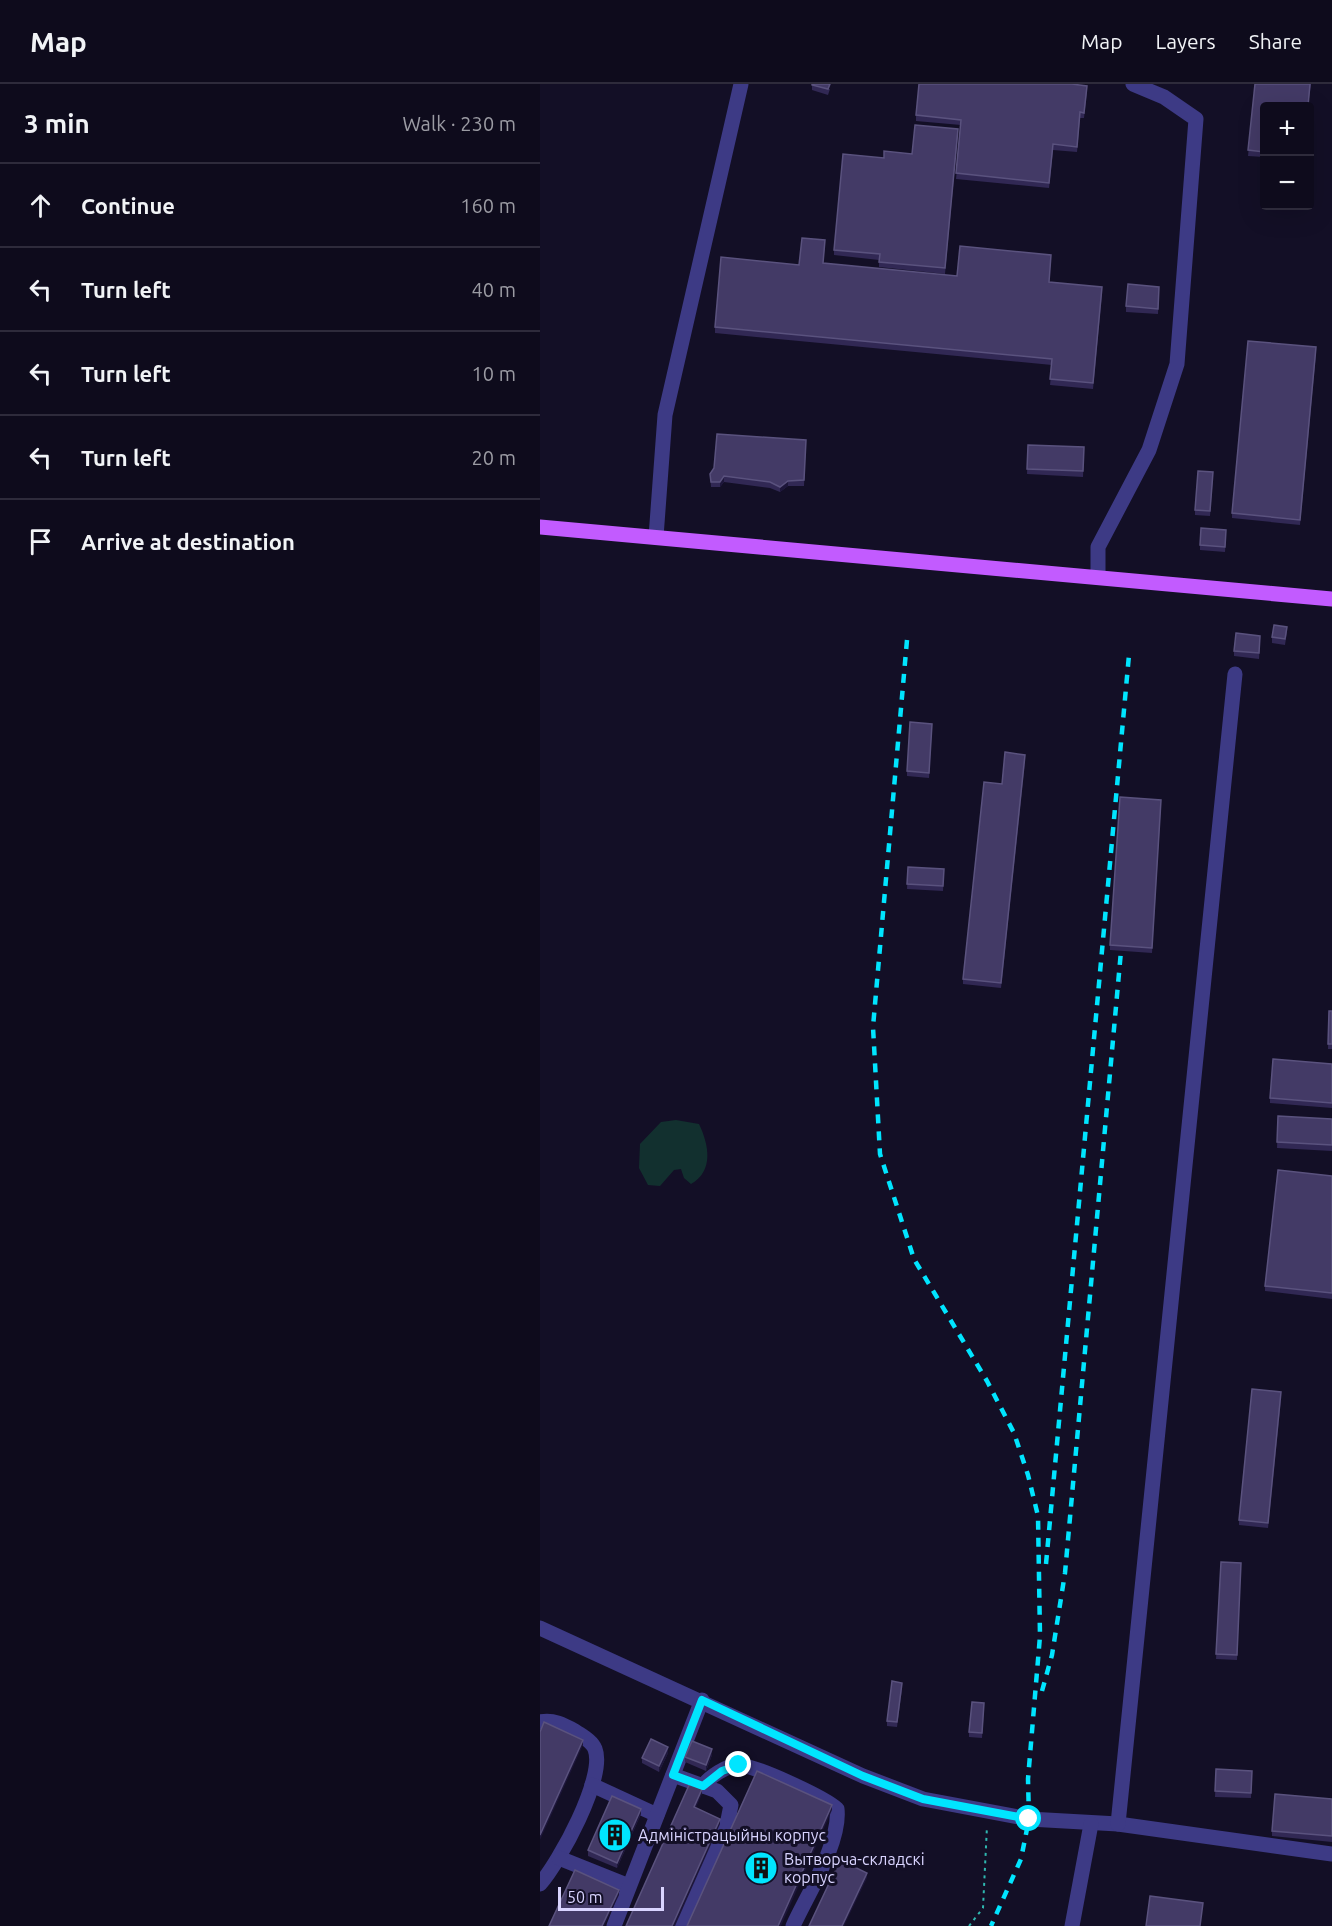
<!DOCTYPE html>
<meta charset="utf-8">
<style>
body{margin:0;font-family:Ubuntu,sans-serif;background:#171425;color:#f1f3f6}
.controls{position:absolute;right:18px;top:18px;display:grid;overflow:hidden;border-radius:6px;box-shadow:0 6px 24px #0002}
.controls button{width:54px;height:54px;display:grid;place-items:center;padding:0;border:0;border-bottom:2px solid #2e2b3b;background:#0e0b1c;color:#f1f3f6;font:30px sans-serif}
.scale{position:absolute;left:18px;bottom:15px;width:106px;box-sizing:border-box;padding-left:6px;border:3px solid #d9d4ff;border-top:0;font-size:16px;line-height:21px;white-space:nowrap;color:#d9d4ff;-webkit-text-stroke:4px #130f26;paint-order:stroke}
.stop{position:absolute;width:18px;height:18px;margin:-14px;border:4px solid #00e5ff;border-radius:50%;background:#fff}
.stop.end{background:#00e5ff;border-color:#fff;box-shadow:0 2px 6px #0008}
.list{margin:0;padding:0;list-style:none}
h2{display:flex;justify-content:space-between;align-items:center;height:78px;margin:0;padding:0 24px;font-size:26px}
h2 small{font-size:20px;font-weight:400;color:#9b9ba3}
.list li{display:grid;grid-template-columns:39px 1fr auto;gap:18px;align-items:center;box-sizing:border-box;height:84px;padding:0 24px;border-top:2px solid #2e2b3b}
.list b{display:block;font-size:22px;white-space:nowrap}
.list em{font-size:20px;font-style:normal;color:#9b9ba3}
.icon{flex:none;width:33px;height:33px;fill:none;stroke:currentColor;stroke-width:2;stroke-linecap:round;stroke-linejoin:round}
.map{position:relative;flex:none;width:792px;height:1842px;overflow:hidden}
header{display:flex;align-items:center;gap:36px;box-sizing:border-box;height:84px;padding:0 30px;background:#0e0b1c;border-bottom:2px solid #2e2b3b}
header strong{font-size:28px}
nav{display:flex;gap:33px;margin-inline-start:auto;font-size:21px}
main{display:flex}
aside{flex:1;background:#0e0b1c}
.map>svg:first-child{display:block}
</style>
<header>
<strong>Map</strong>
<nav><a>Map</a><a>Layers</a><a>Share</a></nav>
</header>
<main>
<aside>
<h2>3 min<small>Walk · 230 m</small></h2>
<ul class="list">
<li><svg class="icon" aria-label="ahead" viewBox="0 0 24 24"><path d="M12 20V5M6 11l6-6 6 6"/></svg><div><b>Continue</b></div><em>160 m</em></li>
<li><svg class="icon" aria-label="left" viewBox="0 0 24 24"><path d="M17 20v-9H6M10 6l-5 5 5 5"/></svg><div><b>Turn left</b></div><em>40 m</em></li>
<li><svg class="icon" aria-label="left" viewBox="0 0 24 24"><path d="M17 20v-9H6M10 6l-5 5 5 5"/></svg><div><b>Turn left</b></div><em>10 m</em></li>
<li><svg class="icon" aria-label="left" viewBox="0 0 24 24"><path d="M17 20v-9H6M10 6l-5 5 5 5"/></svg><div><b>Turn left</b></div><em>20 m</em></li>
<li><svg class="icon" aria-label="arrive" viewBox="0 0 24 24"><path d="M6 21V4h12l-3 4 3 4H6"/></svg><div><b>Arrive at destination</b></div></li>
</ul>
</aside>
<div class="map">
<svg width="792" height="1842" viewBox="0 0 792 1842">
<rect width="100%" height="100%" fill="#130f26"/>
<!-- green -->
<path fill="#12302f" d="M 136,1036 L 159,1040 C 169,1061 174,1087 151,1100 L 144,1094 L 141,1085 L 134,1086 L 120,1102 L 108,1101 L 99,1084 L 100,1060 L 121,1038 Z"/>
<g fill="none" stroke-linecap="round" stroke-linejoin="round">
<!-- path -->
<path stroke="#2fb8b0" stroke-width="2" stroke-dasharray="3 4.5" stroke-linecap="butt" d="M 429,1842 L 443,1824 L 447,1742"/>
<!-- minor -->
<g stroke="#3d3a85" stroke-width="15">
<path d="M 116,453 L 125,331 L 201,0"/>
<path d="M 558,493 L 558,463 L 609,366 L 637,280 L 656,35 L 624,13 L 593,0"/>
<path d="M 0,1544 L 323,1692 L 383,1715 L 489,1735 L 578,1740 L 792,1770"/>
<path d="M 0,1638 C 13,1635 24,1641 35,1647 C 42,1652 52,1657 55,1665 C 66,1693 19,1779 0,1800"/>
<path d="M 133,1691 L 177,1707 L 191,1721 L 188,1736 L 142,1842"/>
<path d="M 52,1701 L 117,1731"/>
<path d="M 163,1702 C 169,1693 187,1681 199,1681 C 216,1682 284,1713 297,1725 C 301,1758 267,1811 253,1842"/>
<path d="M 578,1740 L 695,590"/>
<path d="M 19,1774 L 89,1802"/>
<path d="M 74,1842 L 162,1616"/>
<path d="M 532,1842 L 551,1740"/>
</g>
<!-- major -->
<path stroke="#c25bff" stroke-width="15" d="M 0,443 L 792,515"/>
<!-- rail -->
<g stroke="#00e5ff" stroke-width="4.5" stroke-dasharray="9 8" stroke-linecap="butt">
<path d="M 367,556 L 333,943 L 340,1070 L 374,1175 L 447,1297 L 474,1349 L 488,1391 L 498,1432 L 500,1552 L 488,1695 L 489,1735 L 481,1775 L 451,1842"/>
<path d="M 506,1480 L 589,571"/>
<path d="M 502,1607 L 512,1571 L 525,1489 L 581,867"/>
</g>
</g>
<!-- wall -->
<g fill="#312854">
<path d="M 272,0 L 290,5 L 288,11 L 272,6 Z"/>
<path d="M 715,0 L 771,0 L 768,22 L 724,22 L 724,73 L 708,72 Z"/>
<path d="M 547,7 L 544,34 L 540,34 L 537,68 L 513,66 L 509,104 L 416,95 L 421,41 L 376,37 L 376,31 Z"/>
<path d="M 418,50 L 405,190 L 339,183 L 339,176 L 294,171 L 294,166 L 344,74 L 372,70 Z"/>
<path d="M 285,161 L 283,179 L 417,192 L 511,176 L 509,198 L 562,209 L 553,305 L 510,301 L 512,281 L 175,249 L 175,243 Z"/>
<path d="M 619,208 L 618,230 L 586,228 L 586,222 Z"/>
<path d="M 776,269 L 760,441 L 692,434 L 692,429 Z"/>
<path d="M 266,356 L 264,402 L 248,402 L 240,408 L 230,404 L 184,398 L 180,403 L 171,403 L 170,390 Z"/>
<path d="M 488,361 L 544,363 L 543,393 L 487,390 Z"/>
<path d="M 673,393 L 670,432 L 655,431 L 655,426 Z"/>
<path d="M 686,451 L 685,468 L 660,466 L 660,461 Z"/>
<path d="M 747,548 L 745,561 L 732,559 L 732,553 Z"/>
<path d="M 720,557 L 719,575 L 694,572 L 694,567 Z"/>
<path d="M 392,645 L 389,694 L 367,692 L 367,687 Z"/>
<path d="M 485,676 L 461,904 L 423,900 L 423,895 L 462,700 Z"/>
<path d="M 621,721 L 612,869 L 570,866 L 570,861 Z"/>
<path d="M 368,783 L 404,785 L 403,807 L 367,805 Z"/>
<path d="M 789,927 L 792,927 L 792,965 L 788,965 Z"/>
<path d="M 792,980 L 792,1024 L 730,1019 L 730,1014 Z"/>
<path d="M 738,1032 L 792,1035 L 792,1067 L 737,1064 Z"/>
<path d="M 792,1092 L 792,1215 L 725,1207 L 725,1202 Z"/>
<path d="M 741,1314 L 728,1444 L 699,1441 L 699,1436 Z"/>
<path d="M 681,1478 L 701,1479 L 697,1576 L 676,1575 Z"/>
<path d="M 362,1604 L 357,1643 L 347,1642 L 347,1637 Z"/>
<path d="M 444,1625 L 442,1654 L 429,1653 L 429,1648 Z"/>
<path d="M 128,1669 L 119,1688 L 102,1679 L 102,1674 Z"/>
<path d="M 172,1671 L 166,1687 L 145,1678 L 145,1673 Z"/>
<path d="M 676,1685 L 712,1687 L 711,1714 L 675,1713 Z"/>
<path d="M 792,1715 L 792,1758 L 732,1752 L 732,1747 Z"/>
<path d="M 101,1730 L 77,1784 L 48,1772 L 48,1766 Z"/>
</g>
<!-- shaded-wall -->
<g fill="#1d163a">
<path d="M 184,392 L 184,398 L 180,403 L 180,398 Z"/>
<path d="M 248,397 L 248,402 L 240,408 L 240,403 Z"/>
<path d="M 485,671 L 485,676 L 461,904 L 461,899 Z"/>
<path d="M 741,1308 L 741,1314 L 728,1444 L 728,1439 Z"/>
<path d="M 362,1599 L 362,1604 L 357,1643 L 357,1638 Z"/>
<path d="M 43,1656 L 43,1661 L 0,1756 L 0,1751 Z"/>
<path d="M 128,1663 L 128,1669 L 119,1688 L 119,1682 Z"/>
<path d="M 172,1665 L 172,1671 L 166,1687 L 166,1681 Z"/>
<path d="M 162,1705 L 162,1710 L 154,1728 L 154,1723 Z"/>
<path d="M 292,1721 L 292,1726 L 241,1842 L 238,1842 Z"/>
<path d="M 101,1725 L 101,1730 L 77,1784 L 77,1779 Z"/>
<path d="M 180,1735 L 180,1740 L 135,1842 L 132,1842 Z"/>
<path d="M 327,1789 L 327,1794 L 304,1842 L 302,1842 Z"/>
<path d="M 79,1806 L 79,1811 L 64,1842 L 62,1842 Z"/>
</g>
<!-- building -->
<g fill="#433a66" stroke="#5a527e" stroke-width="1.5">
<path d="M 272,0 L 290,0 L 288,5 L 272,1 Z"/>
<path d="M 379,0 L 532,0 L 547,2 L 544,29 L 540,28 L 537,63 L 513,60 L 509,99 L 416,89 L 421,36 L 376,31 Z"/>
<path d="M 715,0 L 770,0 L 768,22 L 724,22 L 724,68 L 708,66 Z"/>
<path d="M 375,41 L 418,45 L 405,184 L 339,178 L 340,170 L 294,166 L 303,70 L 344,74 L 344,67 L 372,70 Z"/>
<path d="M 262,154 L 285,156 L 283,179 L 417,192 L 420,162 L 511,171 L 509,198 L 562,203 L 553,299 L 510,295 L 512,275 L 175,243 L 181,173 L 259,181 Z"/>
<path d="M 588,200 L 619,203 L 618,225 L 586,222 Z"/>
<path d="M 708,257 L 776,263 L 760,436 L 692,429 Z"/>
<path d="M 177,350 L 266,356 L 264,396 L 248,397 L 240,403 L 230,398 L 184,392 L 180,398 L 171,398 L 170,390 L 174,384 Z"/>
<path d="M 488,361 L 544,363 L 543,387 L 487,385 Z"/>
<path d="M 658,387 L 673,388 L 670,427 L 655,426 Z"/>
<path d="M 661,444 L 686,446 L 685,463 L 660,461 Z"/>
<path d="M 734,541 L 747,543 L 745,555 L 732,553 Z"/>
<path d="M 696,549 L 720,552 L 719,569 L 694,567 Z"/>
<path d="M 370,638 L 392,640 L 389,689 L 367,687 Z"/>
<path d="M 465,668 L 485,671 L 461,899 L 423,895 L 444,698 L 462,700 Z"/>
<path d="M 580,713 L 621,716 L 612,864 L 570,861 Z"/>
<path d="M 368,783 L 404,785 L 403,802 L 367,800 Z"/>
<path d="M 789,927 L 792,927 L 792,960 L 788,960 Z"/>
<path d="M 733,975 L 792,980 L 792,1019 L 730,1014 Z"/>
<path d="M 738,1032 L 792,1035 L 792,1061 L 737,1058 Z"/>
<path d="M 738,1086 L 792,1092 L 792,1209 L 725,1202 Z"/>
<path d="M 712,1305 L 741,1308 L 728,1439 L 699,1436 Z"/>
<path d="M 681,1478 L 701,1479 L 697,1571 L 676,1570 Z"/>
<path d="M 352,1597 L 362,1599 L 357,1638 L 347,1637 Z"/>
<path d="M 432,1618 L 444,1619 L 442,1649 L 429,1648 Z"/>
<path d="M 4,1638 L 43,1656 L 0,1751 L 0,1648 Z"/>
<path d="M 111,1655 L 128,1663 L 119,1682 L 102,1674 Z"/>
<path d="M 152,1657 L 172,1665 L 166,1681 L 145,1673 Z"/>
<path d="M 676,1685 L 712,1687 L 711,1709 L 675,1707 Z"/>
<path d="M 217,1687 L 292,1721 L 238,1842 L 147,1842 Z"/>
<path d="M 150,1699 L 162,1705 L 154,1723 L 180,1735 L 132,1842 L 86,1842 Z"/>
<path d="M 735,1710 L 792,1715 L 792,1752 L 732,1747 Z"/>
<path d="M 72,1712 L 101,1725 L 77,1779 L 48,1766 Z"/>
<path d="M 300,1776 L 327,1789 L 302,1842 L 269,1842 Z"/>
<path d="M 35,1786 L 79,1806 L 62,1842 L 9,1842 Z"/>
<path d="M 610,1812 L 663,1819 L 660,1842 L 606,1842 Z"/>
</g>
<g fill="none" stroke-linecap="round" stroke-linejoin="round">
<!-- route -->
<path stroke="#00e5ff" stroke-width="8" d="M 199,1681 L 182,1687 L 163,1702 L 133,1691 L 162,1616 L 323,1692 L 383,1715 L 489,1735"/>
</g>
<!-- icons -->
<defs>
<symbol id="building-disc" viewBox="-11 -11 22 22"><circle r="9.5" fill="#00e5ff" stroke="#130f26"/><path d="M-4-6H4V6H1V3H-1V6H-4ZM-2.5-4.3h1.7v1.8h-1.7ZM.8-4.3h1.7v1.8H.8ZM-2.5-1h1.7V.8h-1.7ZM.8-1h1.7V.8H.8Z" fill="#111"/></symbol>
</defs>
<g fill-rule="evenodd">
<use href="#building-disc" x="56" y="1732" width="38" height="38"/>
<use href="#building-disc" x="202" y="1765" width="38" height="38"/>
</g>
<g text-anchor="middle" stroke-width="6" stroke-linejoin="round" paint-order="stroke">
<!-- poi labels -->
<g font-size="16" fill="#d9d4ff" stroke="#130f26" text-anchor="start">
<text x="98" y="1757">Адміністрацыйны корпус</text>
<text x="244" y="1781">Вытворча-складскі<tspan x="244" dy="18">корпус</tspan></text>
</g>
</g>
</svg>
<div class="controls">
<button>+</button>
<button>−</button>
</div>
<div class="scale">50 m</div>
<div class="stop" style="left:489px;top:1735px"></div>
<div class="stop end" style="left:199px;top:1681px"></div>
</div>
</main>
